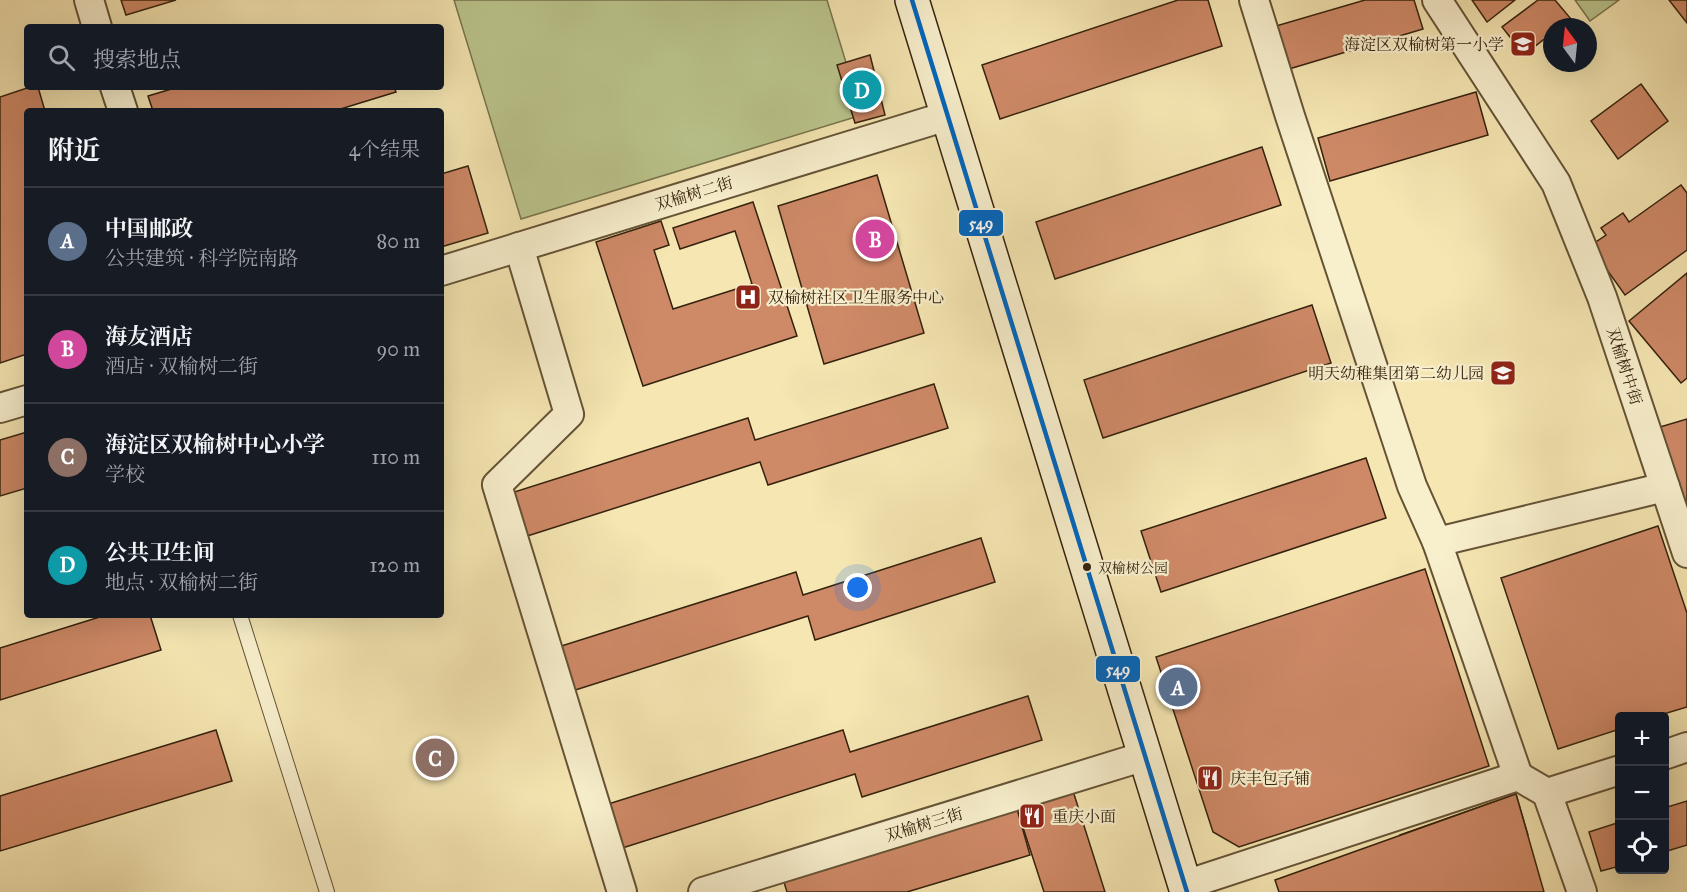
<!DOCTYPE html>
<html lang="zh">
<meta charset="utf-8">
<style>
body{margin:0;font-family:"IM FELL Great Primer","Noto Serif SC",serif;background:#242831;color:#f1f3f6}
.controls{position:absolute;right:18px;bottom:18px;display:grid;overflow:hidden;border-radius:6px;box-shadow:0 6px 24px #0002}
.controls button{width:54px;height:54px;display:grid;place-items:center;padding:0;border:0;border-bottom:2px solid #363941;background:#171b24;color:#f1f3f6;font:30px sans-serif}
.compass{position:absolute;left:1543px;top:18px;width:54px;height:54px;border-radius:50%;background:#171b24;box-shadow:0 6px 24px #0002;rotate:345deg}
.you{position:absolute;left:858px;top:588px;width:21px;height:21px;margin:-15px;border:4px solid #fff;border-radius:50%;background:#1a73e8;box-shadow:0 0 0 9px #1a73e833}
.badge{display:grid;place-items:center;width:39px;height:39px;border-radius:50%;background:#7c3aed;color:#fff;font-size:20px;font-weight:700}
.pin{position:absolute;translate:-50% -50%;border:3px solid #fff;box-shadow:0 2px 6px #0006}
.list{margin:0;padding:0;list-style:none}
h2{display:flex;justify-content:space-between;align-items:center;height:78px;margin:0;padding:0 24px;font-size:26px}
h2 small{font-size:20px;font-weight:400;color:#9ea1a6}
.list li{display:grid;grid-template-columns:39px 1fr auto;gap:18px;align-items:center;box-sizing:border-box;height:108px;padding:0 24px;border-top:2px solid #363941}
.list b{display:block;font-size:22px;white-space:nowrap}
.list p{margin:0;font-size:20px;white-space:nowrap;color:#9ea1a6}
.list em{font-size:20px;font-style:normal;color:#9ea1a6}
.icon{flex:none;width:33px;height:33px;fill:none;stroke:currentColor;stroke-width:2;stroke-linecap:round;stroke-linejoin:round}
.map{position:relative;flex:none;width:1687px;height:892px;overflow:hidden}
.search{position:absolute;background:#171b24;box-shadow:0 6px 24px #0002;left:24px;top:24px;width:420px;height:66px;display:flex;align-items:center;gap:15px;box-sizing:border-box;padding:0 21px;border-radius:6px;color:#9ea1a6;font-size:22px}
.panel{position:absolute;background:#171b24;box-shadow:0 6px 24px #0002;left:24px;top:108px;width:420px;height:510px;border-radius:6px}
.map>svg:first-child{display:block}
</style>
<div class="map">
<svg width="1687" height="892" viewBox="0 0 1687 892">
<rect width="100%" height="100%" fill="#f5e6b2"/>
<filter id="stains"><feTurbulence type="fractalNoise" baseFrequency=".00333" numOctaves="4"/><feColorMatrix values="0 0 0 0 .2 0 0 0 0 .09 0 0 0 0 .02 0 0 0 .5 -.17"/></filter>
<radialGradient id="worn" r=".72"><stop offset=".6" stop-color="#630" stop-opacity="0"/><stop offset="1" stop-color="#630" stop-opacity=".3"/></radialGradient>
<!-- green -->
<g fill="#bbc58d" stroke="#78744d" stroke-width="1.5">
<path d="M 454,0 L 827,0 L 862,115 L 521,219 Z"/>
<path d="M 1575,0 L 1619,0 L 1590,21 Z"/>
</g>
<!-- building -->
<g fill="#ce8967" stroke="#35220d" stroke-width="1.5">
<path d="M 121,0 L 176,0 L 126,15 Z"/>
<path d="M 1178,0 L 1208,0 L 1222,46 L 1000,119 L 982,65 Z"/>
<path d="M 1365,0 L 1414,0 L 1423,29 L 1289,69 L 1276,26 Z"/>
<path d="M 1472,0 L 1515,0 L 1487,22 Z"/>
<path d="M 1538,0 L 1555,0 L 1571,19 L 1560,27 L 1552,27 L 1552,33 L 1524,55 L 1502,27 Z"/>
<path d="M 1669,0 L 1687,0 L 1687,23 Z"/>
<path d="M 870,55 L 885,115 L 855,123 L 837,65 Z"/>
<path d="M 1641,84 L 1668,121 L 1618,159 L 1591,121 Z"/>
<path d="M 30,87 L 38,87 L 45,111 L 27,111 L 27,354 L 0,363 L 0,97 Z"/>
<path d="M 178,87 L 394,87 L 396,92 L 334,111 L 153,111 L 148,96 Z"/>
<path d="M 1476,92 L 1488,135 L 1330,181 L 1318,138 Z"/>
<path d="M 1262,147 L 1281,205 L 1055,279 L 1036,222 Z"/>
<path d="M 468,166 L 488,233 L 441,247 L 441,174 Z"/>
<path d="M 877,175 L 924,333 L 824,364 L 778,206 Z"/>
<path d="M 1681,185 L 1687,193 L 1687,250 L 1625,295 L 1590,246 L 1606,235 L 1601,228 L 1623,213 L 1629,222 Z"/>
<path d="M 753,202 L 797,336 L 643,386 L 596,242 L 661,221 L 669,245 L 654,250 L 673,309 L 752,284 L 735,231 L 680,249 L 673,228 Z"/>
<path d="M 1687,273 L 1687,378 L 1681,383 L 1629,321 Z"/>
<path d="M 1312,305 L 1331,363 L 1103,438 L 1084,380 Z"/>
<path d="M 934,384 L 948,428 L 768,485 L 760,462 L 521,538 L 508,494 L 748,418 L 755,440 Z"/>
<path d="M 1687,419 L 1687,512 L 1660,427 Z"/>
<path d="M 27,432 L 27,488 L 0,496 L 0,440 Z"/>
<path d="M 1366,458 L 1386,518 L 1161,592 L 1141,531 Z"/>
<path d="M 1658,526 L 1687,613 L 1687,707 L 1657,716 L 1620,716 L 1620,729 L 1558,749 L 1501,578 Z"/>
<path d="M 981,538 L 995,582 L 815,640 L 808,616 L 569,692 L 555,648 L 796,572 L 803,595 Z"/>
<path d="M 1425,569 L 1489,766 L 1239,847 L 1213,832 L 1156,657 Z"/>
<path d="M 106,615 L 150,615 L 161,650 L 0,700 L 0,648 Z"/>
<path d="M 1028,696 L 1042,740 L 862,797 L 855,774 L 616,850 L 602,806 L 843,730 L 850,752 Z"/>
<path d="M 216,730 L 232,781 L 0,851 L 0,796 Z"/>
<path d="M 1073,791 L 1105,892 L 1044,892 L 1017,809 Z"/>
<path d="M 1516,794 L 1528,835 L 1412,874 L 1400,835 Z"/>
<path d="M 1516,794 L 1544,892 L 1279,892 L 1275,880 Z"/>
<path d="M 1687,801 L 1687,845 L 1664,852 L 1664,808 Z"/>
<path d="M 1017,809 L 1030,855 L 907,892 L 787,892 L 783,879 Z"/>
<path d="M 1620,822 L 1620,866 L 1601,871 L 1589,832 Z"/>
</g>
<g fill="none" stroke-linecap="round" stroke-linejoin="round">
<defs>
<path id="lane" d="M 240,615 L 327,892"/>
<g id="street">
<path d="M 89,0 L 97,27"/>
<path d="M 1254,0 L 1290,116 L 1412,486 L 1437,542 L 1518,776"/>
<path d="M 1437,0 L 1556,183 L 1602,297 L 1687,553"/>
<path d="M 115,87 L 123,111"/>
<path d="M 519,247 L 569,414 L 497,485 L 622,892"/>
<path d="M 441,271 L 947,116"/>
<path d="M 0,408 L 27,400"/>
<path d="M 1437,542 L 1665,487"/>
<path d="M 1664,755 L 1687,747"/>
<path d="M 1547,793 L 1582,892"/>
<path d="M 1547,793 L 1620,770"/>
<path d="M 1185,885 L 1518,776 L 1547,793"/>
<path d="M 703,892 L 1145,756"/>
</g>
<path id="secondary" d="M 912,0 L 1187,892"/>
</defs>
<!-- lane casing -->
<use href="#lane" stroke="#655336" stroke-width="16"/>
<!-- street casing -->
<use href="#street" stroke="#655336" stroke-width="32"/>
<!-- secondary casing -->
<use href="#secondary" stroke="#35220d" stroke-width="36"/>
<!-- lane -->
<use href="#lane" stroke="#f8efcd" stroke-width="14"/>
<!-- street -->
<use href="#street" stroke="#f8efcd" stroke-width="28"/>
<!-- secondary -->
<use href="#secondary" stroke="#f8efcd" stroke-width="33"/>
<defs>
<path id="bus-1" d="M 912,0 L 1187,892"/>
</defs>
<!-- bus-1 casing -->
<use href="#bus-1" stroke="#f8efcd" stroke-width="9"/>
<!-- bus-1 -->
<use href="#bus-1" stroke="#0065bd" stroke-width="4.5"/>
</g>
<!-- icons -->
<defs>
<symbol id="school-square" viewBox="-11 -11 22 22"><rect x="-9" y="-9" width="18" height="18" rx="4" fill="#8f2418" stroke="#f8efcd"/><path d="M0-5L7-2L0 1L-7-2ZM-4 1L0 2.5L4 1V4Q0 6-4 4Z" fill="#fff"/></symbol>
<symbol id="hospital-square" viewBox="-11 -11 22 22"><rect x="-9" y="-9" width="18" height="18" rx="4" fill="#8f2418" stroke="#f8efcd"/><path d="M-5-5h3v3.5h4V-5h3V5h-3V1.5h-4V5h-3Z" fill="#fff"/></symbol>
<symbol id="restaurant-square" viewBox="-11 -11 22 22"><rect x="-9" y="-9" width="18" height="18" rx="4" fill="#8f2418" stroke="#f8efcd"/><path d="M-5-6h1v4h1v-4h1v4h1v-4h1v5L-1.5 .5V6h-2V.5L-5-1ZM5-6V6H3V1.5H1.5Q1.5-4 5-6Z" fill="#fff"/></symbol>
</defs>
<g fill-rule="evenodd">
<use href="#school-square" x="1508" y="29" width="30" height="30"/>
<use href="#hospital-square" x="733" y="282" width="30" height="30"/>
<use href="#school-square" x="1488" y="358" width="30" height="30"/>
<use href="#restaurant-square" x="1195" y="763" width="30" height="30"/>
<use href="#restaurant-square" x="1017" y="801" width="30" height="30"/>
</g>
<!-- markers -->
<circle fill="#35220d" stroke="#f8efcd" stroke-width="2" cx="1087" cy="567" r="5"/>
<g text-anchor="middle" stroke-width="4.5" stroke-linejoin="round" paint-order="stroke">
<!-- bus labels -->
<g font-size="14" fill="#35220d" stroke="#f8efcd" text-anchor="start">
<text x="1098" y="573">双榆树公园</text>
</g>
<!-- poi labels -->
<g font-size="16" fill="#35220d" stroke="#f8efcd" text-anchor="start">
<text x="1504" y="50" text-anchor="end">海淀区双榆树第一小学</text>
<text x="768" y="303">双榆树社区卫生服务中心</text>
<text x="1484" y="379" text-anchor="end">明天幼稚集团第二幼儿园</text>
<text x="1230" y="784">庆丰包子铺</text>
<text x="1052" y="822">重庆小面</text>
</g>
<!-- street labels -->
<g font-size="16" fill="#35220d" stroke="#f8efcd">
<text transform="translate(694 193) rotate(-17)" y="6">双榆树二街</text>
<text transform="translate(1625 366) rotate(72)" y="6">双榆树中街</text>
<text transform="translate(924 824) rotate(-17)" y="6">双榆树三街</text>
</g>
</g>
<g stroke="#f8efcd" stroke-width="2">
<rect x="958" y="209" width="46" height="28" rx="6" fill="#0065bd"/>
<rect x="1095" y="655" width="46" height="28" rx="6" fill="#0065bd"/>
</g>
<g font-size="16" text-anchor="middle" font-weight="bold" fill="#fff">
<text x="981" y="229">549</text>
<text x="1118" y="675">549</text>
</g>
<rect width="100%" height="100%" filter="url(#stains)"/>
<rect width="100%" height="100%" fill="url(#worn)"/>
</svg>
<div class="controls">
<button>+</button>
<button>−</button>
<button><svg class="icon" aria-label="locate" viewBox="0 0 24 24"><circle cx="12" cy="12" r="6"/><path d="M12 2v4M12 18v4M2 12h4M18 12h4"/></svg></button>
</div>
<svg class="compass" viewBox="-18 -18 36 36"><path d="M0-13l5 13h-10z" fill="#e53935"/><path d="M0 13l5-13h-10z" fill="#9ea1a6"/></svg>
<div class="you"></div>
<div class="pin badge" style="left:1178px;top:687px;background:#5c6f8a">A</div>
<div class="pin badge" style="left:875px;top:239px;background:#d1479c">B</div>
<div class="pin badge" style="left:435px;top:758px;background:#8d6e63">C</div>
<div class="pin badge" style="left:862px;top:90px;background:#0f9aa8">D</div>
<div class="search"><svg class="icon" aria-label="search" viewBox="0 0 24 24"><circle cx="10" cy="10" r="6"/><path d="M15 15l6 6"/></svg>搜索地点</div>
<section class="panel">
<h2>附近<small>4个结果</small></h2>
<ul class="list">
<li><span class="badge" style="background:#5c6f8a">A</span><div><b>中国邮政</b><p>公共建筑 · 科学院南路</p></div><em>80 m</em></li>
<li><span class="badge" style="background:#d1479c">B</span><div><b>海友酒店</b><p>酒店 · 双榆树二街</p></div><em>90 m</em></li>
<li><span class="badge" style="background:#8d6e63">C</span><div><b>海淀区双榆树中心小学</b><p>学校</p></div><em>110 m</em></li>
<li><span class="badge" style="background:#0f9aa8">D</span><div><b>公共卫生间</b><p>地点 · 双榆树二街</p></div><em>120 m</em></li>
</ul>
</section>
</div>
